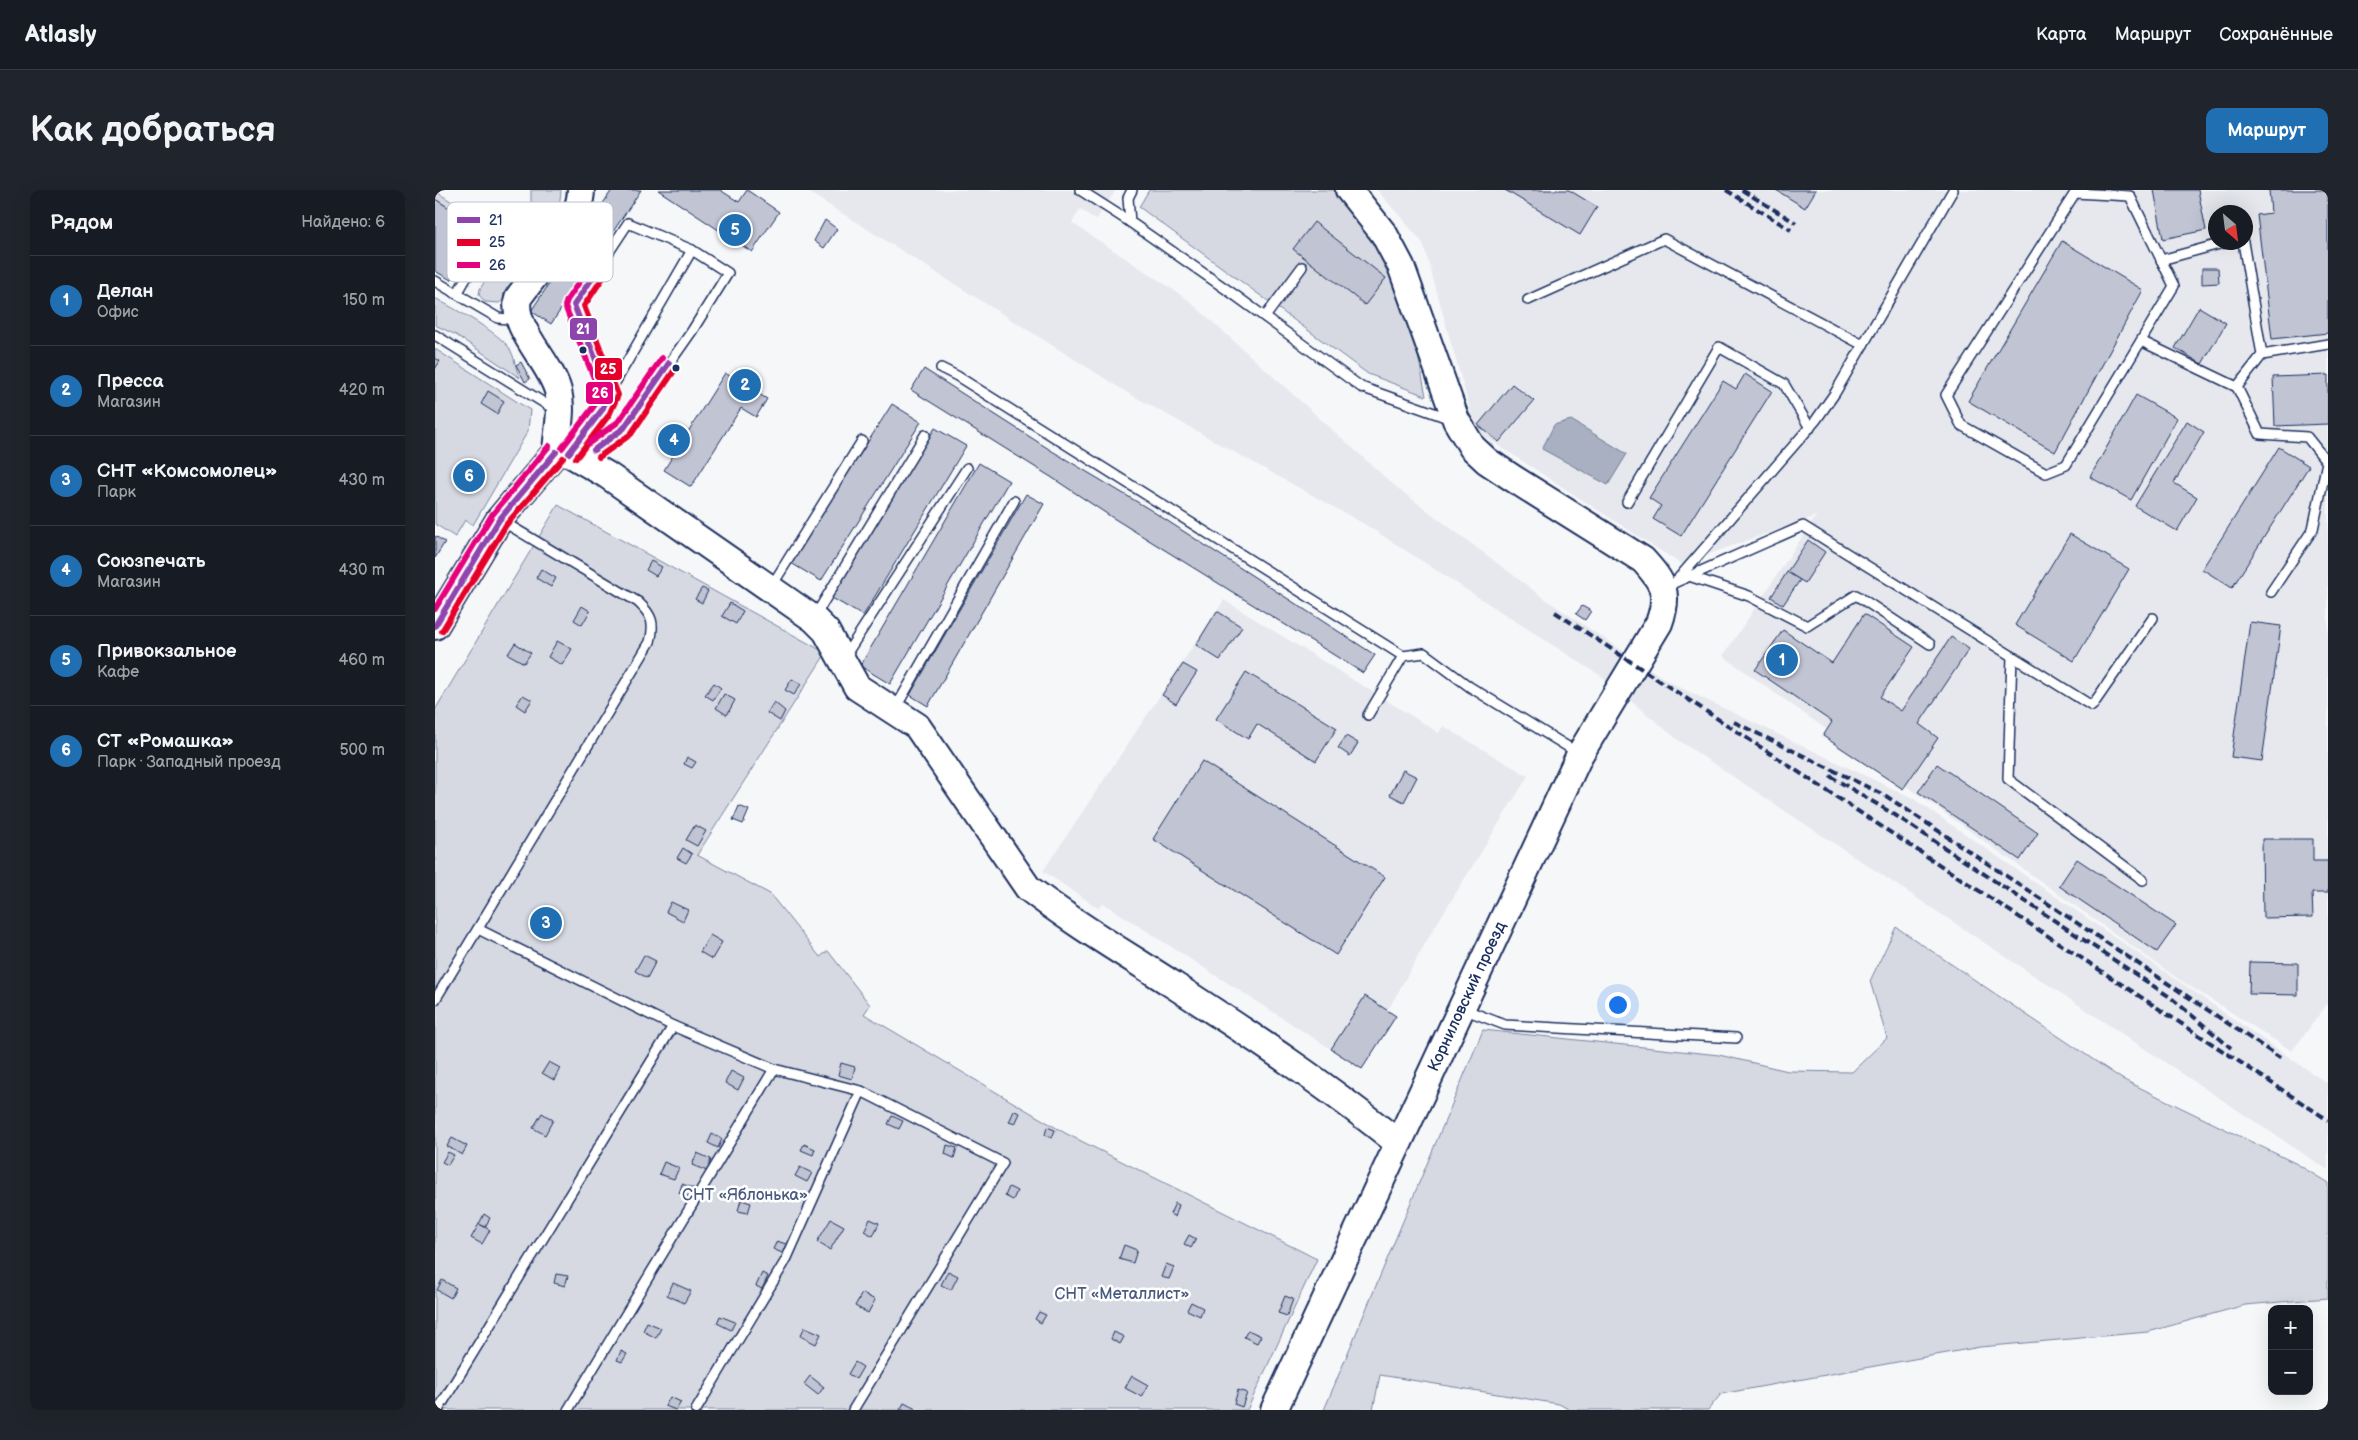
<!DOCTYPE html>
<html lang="ru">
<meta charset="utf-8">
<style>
body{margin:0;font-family:"Balsamiq Sans",sans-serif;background:#20242c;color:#f1f3f6}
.controls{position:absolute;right:15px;bottom:15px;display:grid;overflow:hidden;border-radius:10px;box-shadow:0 5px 20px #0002}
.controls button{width:45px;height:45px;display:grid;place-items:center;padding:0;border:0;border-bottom:1px solid #363941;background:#171b24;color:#f1f3f6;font:25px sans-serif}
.compass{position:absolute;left:1773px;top:15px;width:45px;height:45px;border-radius:50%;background:#171b24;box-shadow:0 5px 20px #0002;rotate:152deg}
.you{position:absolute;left:1182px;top:814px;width:18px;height:18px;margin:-12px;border:4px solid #fff;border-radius:50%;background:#1a73e8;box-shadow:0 0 0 8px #1a73e833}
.badge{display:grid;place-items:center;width:32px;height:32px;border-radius:50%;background:#1f6fb2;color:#fff;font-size:16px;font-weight:700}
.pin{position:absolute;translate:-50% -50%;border:2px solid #fff;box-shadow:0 1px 5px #0006}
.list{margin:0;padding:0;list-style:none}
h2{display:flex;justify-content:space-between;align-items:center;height:65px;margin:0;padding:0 20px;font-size:21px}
h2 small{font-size:16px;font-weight:400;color:#9ea1a6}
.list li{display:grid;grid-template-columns:32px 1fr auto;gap:15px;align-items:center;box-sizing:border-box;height:90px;padding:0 20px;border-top:1px solid #363941}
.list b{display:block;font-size:19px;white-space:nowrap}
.list p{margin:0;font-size:16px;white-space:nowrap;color:#9ea1a6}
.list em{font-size:16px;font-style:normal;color:#9ea1a6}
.map{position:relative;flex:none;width:1893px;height:1220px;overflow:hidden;border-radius:10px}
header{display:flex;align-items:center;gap:30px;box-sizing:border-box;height:70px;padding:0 25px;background:#171b24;border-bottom:1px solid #363941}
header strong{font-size:24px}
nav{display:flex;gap:28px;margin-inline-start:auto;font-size:18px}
.intro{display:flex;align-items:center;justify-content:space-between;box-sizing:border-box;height:120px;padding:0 30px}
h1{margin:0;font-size:35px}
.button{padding:12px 22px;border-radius:10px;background:#1f6fb2;color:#fff;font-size:18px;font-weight:700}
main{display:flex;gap:30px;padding:0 30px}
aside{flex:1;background:#171b24;border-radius:10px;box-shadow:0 5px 20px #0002}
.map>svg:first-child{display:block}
</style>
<header>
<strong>Atlasly</strong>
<nav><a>Карта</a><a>Маршрут</a><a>Сохранённые</a></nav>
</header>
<div class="intro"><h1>Как добраться</h1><a class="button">Маршрут</a></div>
<main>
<aside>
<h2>Рядом<small>Найдено: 6</small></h2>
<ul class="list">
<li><span class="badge">1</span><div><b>Делан</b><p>Офис</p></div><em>150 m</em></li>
<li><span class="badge">2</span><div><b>Пресса</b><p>Магазин</p></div><em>420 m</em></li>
<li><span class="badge">3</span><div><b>СНТ «Комсомолец»</b><p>Парк</p></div><em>430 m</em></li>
<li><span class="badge">4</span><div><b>Союзпечать</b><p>Магазин</p></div><em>430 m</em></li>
<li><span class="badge">5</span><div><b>Привокзальное</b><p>Кафе</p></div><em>460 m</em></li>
<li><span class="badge">6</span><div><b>СТ «Ромашка»</b><p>Парк · Западный проезд</p></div><em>500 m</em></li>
</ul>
</aside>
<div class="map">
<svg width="1893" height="1220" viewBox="0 0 1893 1220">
<rect width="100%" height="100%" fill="#f6f7f9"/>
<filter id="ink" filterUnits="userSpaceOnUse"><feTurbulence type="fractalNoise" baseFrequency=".02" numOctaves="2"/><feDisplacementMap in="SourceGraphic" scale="10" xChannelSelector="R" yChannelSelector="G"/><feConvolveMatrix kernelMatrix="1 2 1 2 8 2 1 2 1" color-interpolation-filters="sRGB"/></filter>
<g filter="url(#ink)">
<!-- built -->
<g fill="#e6e8ee" fill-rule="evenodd">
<path d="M 370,0 L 681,0 L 661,30 L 645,19 L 637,33 L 752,109 L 961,297 L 1110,409 L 1236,493 L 1479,609 L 1893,894 L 1893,980 L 1243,550 L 1166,486 L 931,335 L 693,203 Z"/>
<path d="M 942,0 L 1893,0 L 1893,813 L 1857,861 L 1742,788 L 1288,466 L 1381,326 L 1246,374 L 1041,241 L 988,53 ZM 1780,22 L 1810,22 L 1810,52 L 1780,52 Z"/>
<path d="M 789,410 L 1004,543 L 1008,536 L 1093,586 L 995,745 L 953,820 L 961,826 L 927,879 L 668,713 L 663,718 L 608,681 Z"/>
</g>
<!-- green -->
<g fill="#d6d9e2" stroke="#7884a0">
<path d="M 96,0 L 126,0 C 126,29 89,98 64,113 L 50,112 L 44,105 L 45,99 L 92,21 L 96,13 Z"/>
<path d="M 714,0 L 902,0 L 945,50 L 972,110 L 991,206 L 933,184 L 704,17 Z"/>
<path d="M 0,1 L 39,26 L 35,31 L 0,9 Z"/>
<path d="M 0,108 C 19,119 64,142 75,159 C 80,167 80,179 85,188 L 21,145 L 0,135 Z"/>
<path d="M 0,159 L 95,220 L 93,241 L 38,335 L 30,330 L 20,347 L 0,334 Z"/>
<path d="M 123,315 L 391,463 L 262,665 L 335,704 L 385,767 L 393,761 L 435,815 L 429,824 L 630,943 L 882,1069 L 812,1220 L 0,1220 L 0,520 Z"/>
<path d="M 1461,737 L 1687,889 L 1862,974 L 1893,993 L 1893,1108 L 1810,1115 L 1713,1142 L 1545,1157 L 1286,1204 L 1273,1220 L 1135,1220 L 1124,1214 L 945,1185 L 938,1220 L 889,1220 L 1048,840 L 1284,865 L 1353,881 L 1417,882 L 1452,848 L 1435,791 Z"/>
</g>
<!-- water -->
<path fill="#a9b0c1" stroke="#707c99" d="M 1136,230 L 1192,264 L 1173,295 L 1107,259 L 1119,235 Z"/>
<!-- building -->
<g fill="#c0c4d3" stroke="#1b2f5e">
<path d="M 177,0 L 206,0 L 116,134 L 96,121 Z"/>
<path d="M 223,0 L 285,0 L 304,12 L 312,0 L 344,22 L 317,62 Z"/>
<path d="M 1070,0 L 1134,0 L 1162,17 L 1145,45 Z"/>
<path d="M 1341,0 L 1381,0 L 1370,18 Z"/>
<path d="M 1719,0 L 1763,0 L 1771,40 L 1728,49 Z"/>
<path d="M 1834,0 L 1893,0 L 1893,143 L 1837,149 L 1822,25 L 1836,23 Z"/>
<path d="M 0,9 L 35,31 L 41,22 L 52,29 L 16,90 L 0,81 Z"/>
<path d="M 390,30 L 402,39 L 389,58 L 379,51 Z"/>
<path d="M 879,32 L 951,88 L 930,115 L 858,59 Z"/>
<path d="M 1627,51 L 1708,100 L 1620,262 L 1533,211 Z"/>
<path d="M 1767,78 L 1783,78 L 1784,93 L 1767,94 Z"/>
<path d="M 1764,117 L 1791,133 L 1767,174 L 1740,158 Z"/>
<path d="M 0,168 L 5,171 L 0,179 Z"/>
<path d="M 86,172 L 95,189 L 90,192 L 81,175 Z"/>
<path d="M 489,179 L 617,261 L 714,319 L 940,465 L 928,483 L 675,326 L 616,287 L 476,200 Z"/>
<path d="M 290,183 L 332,209 L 321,227 L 306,218 L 256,297 L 229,280 Z"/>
<path d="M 1310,184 L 1337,201 L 1246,346 L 1218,329 L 1226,316 L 1214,308 L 1288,191 L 1301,199 Z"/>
<path d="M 1893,185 L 1893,234 L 1840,236 L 1838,187 Z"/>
<path d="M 1077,194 L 1099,211 L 1064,252 L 1043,235 Z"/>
<path d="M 53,201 L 69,211 L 62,224 L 46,214 Z"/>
<path d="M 1701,205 L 1742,228 L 1696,310 L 1655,287 Z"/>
<path d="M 457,214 L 486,232 L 386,391 L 356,373 Z"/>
<path d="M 1752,231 L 1769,242 L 1739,293 L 1762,307 L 1742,341 L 1700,316 Z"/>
<path d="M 172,233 L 179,238 L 174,246 L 166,241 Z"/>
<path d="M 500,238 L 531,256 L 428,426 L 397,408 Z"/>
<path d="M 1844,257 L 1874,276 L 1797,398 L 1767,379 Z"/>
<path d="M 544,273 L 574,291 L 455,494 L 425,476 Z"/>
<path d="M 591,304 L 609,314 L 493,516 L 475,505 Z"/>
<path d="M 1635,344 L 1694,379 L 1639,471 L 1580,435 Z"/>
<path d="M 0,346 L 10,352 L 0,368 Z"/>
<path d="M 1373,350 L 1390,362 L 1370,393 L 1352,382 Z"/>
<path d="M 216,371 L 227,377 L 221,386 L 211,380 Z"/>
<path d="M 106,379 L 121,388 L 116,397 L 101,388 Z"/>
<path d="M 1352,382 L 1365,390 L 1348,415 L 1336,407 Z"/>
<path d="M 267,398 L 273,401 L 267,413 L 260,409 Z"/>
<path d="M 295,413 L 308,421 L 301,434 L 287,426 Z"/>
<path d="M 147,416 L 155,421 L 147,435 L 139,430 Z"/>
<path d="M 1147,416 L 1156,421 L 1150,430 L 1141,424 Z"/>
<path d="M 782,421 L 807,437 L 785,470 L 761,455 Z"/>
<path d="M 1429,424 L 1479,457 L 1445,507 L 1466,521 L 1516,447 L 1534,459 L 1484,534 L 1503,548 L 1468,599 L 1388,546 L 1397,532 L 1320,480 L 1348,440 L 1397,473 Z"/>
<path d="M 1815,432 L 1846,436 L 1827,571 L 1796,567 Z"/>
<path d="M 122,451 L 137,459 L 127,475 L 113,467 Z"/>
<path d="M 80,453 L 96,463 L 89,473 L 73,464 Z"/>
<path d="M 748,474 L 762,482 L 741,514 L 727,505 Z"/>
<path d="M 811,482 L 902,538 L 881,571 L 822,534 L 813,549 L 781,529 Z"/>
<path d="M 357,489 L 366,494 L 359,505 L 350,500 Z"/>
<path d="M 279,493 L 286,498 L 278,510 L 270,505 Z"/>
<path d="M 289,504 L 300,510 L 292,525 L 281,518 Z"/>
<path d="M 88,505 L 97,510 L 90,521 L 81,515 Z"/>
<path d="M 339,512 L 350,521 L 345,531 L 332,523 Z"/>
<path d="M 911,546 L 923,553 L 915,566 L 903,558 Z"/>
<path d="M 252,567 L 261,572 L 257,578 L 249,574 Z"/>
<path d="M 767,571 L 950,687 L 901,765 L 718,649 Z"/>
<path d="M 1502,574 L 1603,643 L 1585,670 L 1483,602 Z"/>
<path d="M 968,580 L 982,587 L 969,612 L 955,605 Z"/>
<path d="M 304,616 L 314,620 L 308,634 L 298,630 Z"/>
<path d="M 260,635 L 271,641 L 262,656 L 251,650 Z"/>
<path d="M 1827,649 L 1878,649 L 1878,671 L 1893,671 L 1893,703 L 1877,703 L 1878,727 L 1828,728 Z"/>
<path d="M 248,658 L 257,664 L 251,673 L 242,668 Z"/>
<path d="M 1642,669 L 1741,735 L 1722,762 L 1624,696 Z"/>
<path d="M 236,712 L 253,720 L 248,731 L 231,722 Z"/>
<path d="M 275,745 L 287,752 L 277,769 L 265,762 Z"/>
<path d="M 209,765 L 221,771 L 212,788 L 200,781 Z"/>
<path d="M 1815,772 L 1863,773 L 1863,805 L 1814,804 Z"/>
<path d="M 930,806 L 961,826 L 927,879 L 896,859 Z"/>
<path d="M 114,872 L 125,878 L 119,890 L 107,883 Z"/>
<path d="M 406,873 L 420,877 L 417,889 L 403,885 Z"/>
<path d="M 296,881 L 309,888 L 303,900 L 290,893 Z"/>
<path d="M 579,921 L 585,923 L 580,934 L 574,932 Z"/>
<path d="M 107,923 L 118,930 L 110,945 L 98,938 Z"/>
<path d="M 457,926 L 468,931 L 464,939 L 453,934 Z"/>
<path d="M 612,937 L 620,940 L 617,948 L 610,945 Z"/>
<path d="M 277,944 L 287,949 L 283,958 L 273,953 Z"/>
<path d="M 17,948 L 32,956 L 27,965 L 12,956 Z"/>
<path d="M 369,954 L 380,959 L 378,965 L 366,960 Z"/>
<path d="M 512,955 L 522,958 L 519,968 L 510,964 Z"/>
<path d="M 13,962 L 19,965 L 13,975 L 7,972 Z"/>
<path d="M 262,963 L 276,969 L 272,981 L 257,975 Z"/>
<path d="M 229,972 L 244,978 L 239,989 L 224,984 Z"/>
<path d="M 365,977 L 377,983 L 372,992 L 360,986 Z"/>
<path d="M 247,994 L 261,999 L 258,1008 L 244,1003 Z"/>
<path d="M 574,997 L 582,1001 L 578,1010 L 570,1006 Z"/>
<path d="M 306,1010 L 316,1013 L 313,1023 L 303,1021 Z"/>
<path d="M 740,1013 L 744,1015 L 740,1027 L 735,1024 Z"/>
<path d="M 49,1024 L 55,1028 L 50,1037 L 44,1034 Z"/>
<path d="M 396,1029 L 409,1036 L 395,1060 L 382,1052 Z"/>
<path d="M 435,1029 L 444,1033 L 438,1046 L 429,1041 Z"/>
<path d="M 44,1034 L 55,1040 L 47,1054 L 36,1048 Z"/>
<path d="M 754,1045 L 761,1049 L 756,1058 L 749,1054 Z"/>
<path d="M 342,1051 L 351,1054 L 347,1063 L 338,1059 Z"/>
<path d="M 689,1055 L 702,1060 L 698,1073 L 684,1069 Z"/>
<path d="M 731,1074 L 739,1077 L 734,1089 L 726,1087 Z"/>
<path d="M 513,1081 L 523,1086 L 516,1100 L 506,1095 Z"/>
<path d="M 327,1083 L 333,1086 L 327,1099 L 321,1096 Z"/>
<path d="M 121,1084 L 133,1086 L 130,1096 L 119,1093 Z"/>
<path d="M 7,1090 L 21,1098 L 16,1108 L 2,1100 Z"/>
<path d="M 238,1093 L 256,1101 L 249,1113 L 232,1105 Z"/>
<path d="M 427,1103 L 440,1110 L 433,1123 L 420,1116 Z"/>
<path d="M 850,1106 L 858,1109 L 852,1126 L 843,1123 Z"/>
<path d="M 756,1112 L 768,1118 L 765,1126 L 752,1120 Z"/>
<path d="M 604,1122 L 611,1125 L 606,1133 L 600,1129 Z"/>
<path d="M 285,1126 L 300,1132 L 296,1140 L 282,1133 Z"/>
<path d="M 212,1132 L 226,1138 L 221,1148 L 208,1141 Z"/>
<path d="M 370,1137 L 386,1144 L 381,1154 L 365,1146 Z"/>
<path d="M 813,1140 L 826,1146 L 822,1153 L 809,1147 Z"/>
<path d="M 679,1142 L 689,1147 L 685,1154 L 676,1149 Z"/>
<path d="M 186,1161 L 192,1164 L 187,1172 L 182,1170 Z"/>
<path d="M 420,1172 L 428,1177 L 421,1189 L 413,1184 Z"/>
<path d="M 375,1186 L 389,1197 L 383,1205 L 369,1194 Z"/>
<path d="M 697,1186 L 713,1195 L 707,1207 L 690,1198 Z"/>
<path d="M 803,1200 L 812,1203 L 807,1217 L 799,1214 Z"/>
<path d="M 235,1207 L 246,1212 L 241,1220 L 230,1216 Z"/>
<path d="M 469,1213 L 481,1219 L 480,1220 L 465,1220 Z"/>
</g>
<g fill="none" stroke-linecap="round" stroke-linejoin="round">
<defs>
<g id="lane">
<path d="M 645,0 L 695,32"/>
<path d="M 697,0 L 693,8 L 695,32 L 801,106 L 926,197 L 1016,229"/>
<path d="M 1640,3 L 1695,6 L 1739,96 L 1631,275 L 1611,283 L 1526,235 L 1511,205 Z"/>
<path d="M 1726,70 L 1792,52"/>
<path d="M 0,91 L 63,128 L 82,130"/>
<path d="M 22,104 L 65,29"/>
<path d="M 1093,110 L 1229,49 L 1428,155"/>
<path d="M 830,127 L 867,77"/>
<path d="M 0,145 L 122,221"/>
<path d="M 1706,151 L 1802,197 L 1827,165 L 1808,52"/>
<path d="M 1827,165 L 1893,154"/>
<path d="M 506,178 L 522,186 L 968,466 L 989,463 L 1035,497 L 1143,563"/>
<path d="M 1802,197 L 1825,244 L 1872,247 L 1892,272 L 1878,339 L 1836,402"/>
<path d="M 136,261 L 167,220 L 174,203 L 139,115 L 193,33 L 257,60"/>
<path d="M 147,267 L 189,238 L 257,141 L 293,83 L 257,60 L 174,203"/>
<path d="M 1192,312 L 1284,157 L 1349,194 L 1375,238"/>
<path d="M 1254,386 L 1314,406 L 1372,436 L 1421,405 L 1495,454"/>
<path d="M 1242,390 L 1381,230 L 1400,203 L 1518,0"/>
<path d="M 336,397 L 427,251"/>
<path d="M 1230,397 L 1368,336 L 1657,516 L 1718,428"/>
<path d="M 380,426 L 490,245"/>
<path d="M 410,466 L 532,278"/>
<path d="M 1577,466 L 1573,589 L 1708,690"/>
<path d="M 460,519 L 579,311"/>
<path d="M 933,525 L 968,466"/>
<path d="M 43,739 L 238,836 L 339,879 L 426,901 L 568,973 L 418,1220"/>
<path d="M 0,810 L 215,452 C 220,433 217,425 203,412 L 67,331"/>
<path d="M 1028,819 L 1070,835 L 1301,848"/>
<path d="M 3,1220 L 238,836"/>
<path d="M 133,1220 L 339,879"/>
<path d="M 261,1220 L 351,1070 L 426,901"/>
</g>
<g id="secondary">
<path d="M 121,262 L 134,263 L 172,285 L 379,429 L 391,441 L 422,497 L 482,536 L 593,698 C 638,733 689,763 737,794 C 814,844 892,895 963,953"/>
<path d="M 121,262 C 122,243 128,220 123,201 C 115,171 76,138 83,108 C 104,78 145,37 146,0"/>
<path d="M 0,436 L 64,330 L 121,262"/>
<path d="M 839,1220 L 1145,564 L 1224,433 C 1235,403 1228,392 1208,370 L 1079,289 L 1052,271 L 1037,257 L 1021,230 L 966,76 L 949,44 L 914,0"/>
</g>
</defs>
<!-- lane casing -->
<use href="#lane" stroke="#1b2f5e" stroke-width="12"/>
<!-- secondary casing -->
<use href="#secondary" stroke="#1b2f5e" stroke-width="30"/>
<!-- lane -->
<use href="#lane" stroke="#fff" stroke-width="9"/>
<!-- secondary -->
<use href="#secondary" stroke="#fff" stroke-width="26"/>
<!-- rail -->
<g stroke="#1b2f5e" stroke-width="4" stroke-dasharray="8 4" stroke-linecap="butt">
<path d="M 1291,0 L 1356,40"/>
<path d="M 1307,0 L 1361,33"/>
<path d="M 1120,422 L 1893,930"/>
<path d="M 1299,532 L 1451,606 L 1845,868"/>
<path d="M 1395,586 L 1460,625 L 1735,807 L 1796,858"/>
</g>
<defs>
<g id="bus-1">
<path d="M 159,260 L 189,238 L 234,173"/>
<path d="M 134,263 L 167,220 L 174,203 L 139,115 L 162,81"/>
<path d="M 0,436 L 64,330 L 121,262"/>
</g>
<g id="bus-2">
<path d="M 164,267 L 196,244 L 241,178"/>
<path d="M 141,268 L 174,225 L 183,205 L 149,116 L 169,86"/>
<path d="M 7,441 L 71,335 L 128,268"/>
</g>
<g id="bus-3">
<path d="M 154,253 L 183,232 L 227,168"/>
<path d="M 127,258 L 159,216 L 165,203 L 130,116 L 132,110 L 155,76"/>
<path d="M 0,419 L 57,325 L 114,256"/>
</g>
</defs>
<!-- bus-1 casing -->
<use href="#bus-1" stroke="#fff" stroke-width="10"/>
<!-- bus-2 casing -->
<use href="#bus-2" stroke="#fff" stroke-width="10"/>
<!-- bus-3 casing -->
<use href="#bus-3" stroke="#fff" stroke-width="10"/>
<!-- bus-1 -->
<use href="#bus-1" stroke="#8e44ad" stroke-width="6"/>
<!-- bus-2 -->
<use href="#bus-2" stroke="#e4002b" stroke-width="6"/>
<!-- bus-3 -->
<use href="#bus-3" stroke="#e5007d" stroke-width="6"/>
</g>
</g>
<!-- markers -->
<g fill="#1b2f5e" stroke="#fff" stroke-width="2">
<circle cx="148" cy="160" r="4.5"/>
<circle cx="241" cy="178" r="4.5"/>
</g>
<g text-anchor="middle" stroke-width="5" stroke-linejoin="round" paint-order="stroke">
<!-- street labels -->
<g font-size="16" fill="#1b2f5e" stroke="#fff">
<text transform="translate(1031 806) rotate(-65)" y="6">Корниловский проезд</text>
</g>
<!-- park labels -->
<g font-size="16" fill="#4a5a7f" stroke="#fff">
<text x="310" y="1010">СНТ «Яблонька»</text>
<text x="687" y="1109">СНТ «Металлист»</text>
</g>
</g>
<!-- legend -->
<rect x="12" y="12" width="166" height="80" rx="8" fill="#fff" stroke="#bbc1cf" stroke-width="1"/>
<rect x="22" y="27" width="23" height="6" fill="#8e44ad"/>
<rect x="22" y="49" width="23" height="7" fill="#e4002b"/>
<rect x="22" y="72" width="23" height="6" fill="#e5007d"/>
<g font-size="14" fill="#1b2f5e">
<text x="54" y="35">21</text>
<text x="54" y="57">25</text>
<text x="54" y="80">26</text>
</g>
<g stroke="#fff" stroke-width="2">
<rect x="134" y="127" width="29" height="24" rx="5" fill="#8e44ad"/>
<rect x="159" y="167" width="29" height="24" rx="5" fill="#e4002b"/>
<rect x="150" y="191" width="29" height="24" rx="5" fill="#e5007d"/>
</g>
<g font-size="14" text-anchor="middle" font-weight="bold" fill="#fff">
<text x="148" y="144">21</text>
<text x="173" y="184">25</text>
<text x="165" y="208">26</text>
</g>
</svg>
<div class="controls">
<button>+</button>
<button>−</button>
</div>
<svg class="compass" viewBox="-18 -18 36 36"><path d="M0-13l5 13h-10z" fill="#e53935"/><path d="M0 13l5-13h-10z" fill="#9ea1a6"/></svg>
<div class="you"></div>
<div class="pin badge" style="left:1347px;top:470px">1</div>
<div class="pin badge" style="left:310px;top:195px">2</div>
<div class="pin badge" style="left:111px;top:733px">3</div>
<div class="pin badge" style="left:239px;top:250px">4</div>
<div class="pin badge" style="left:300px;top:40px">5</div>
<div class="pin badge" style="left:34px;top:286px">6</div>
</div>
</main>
